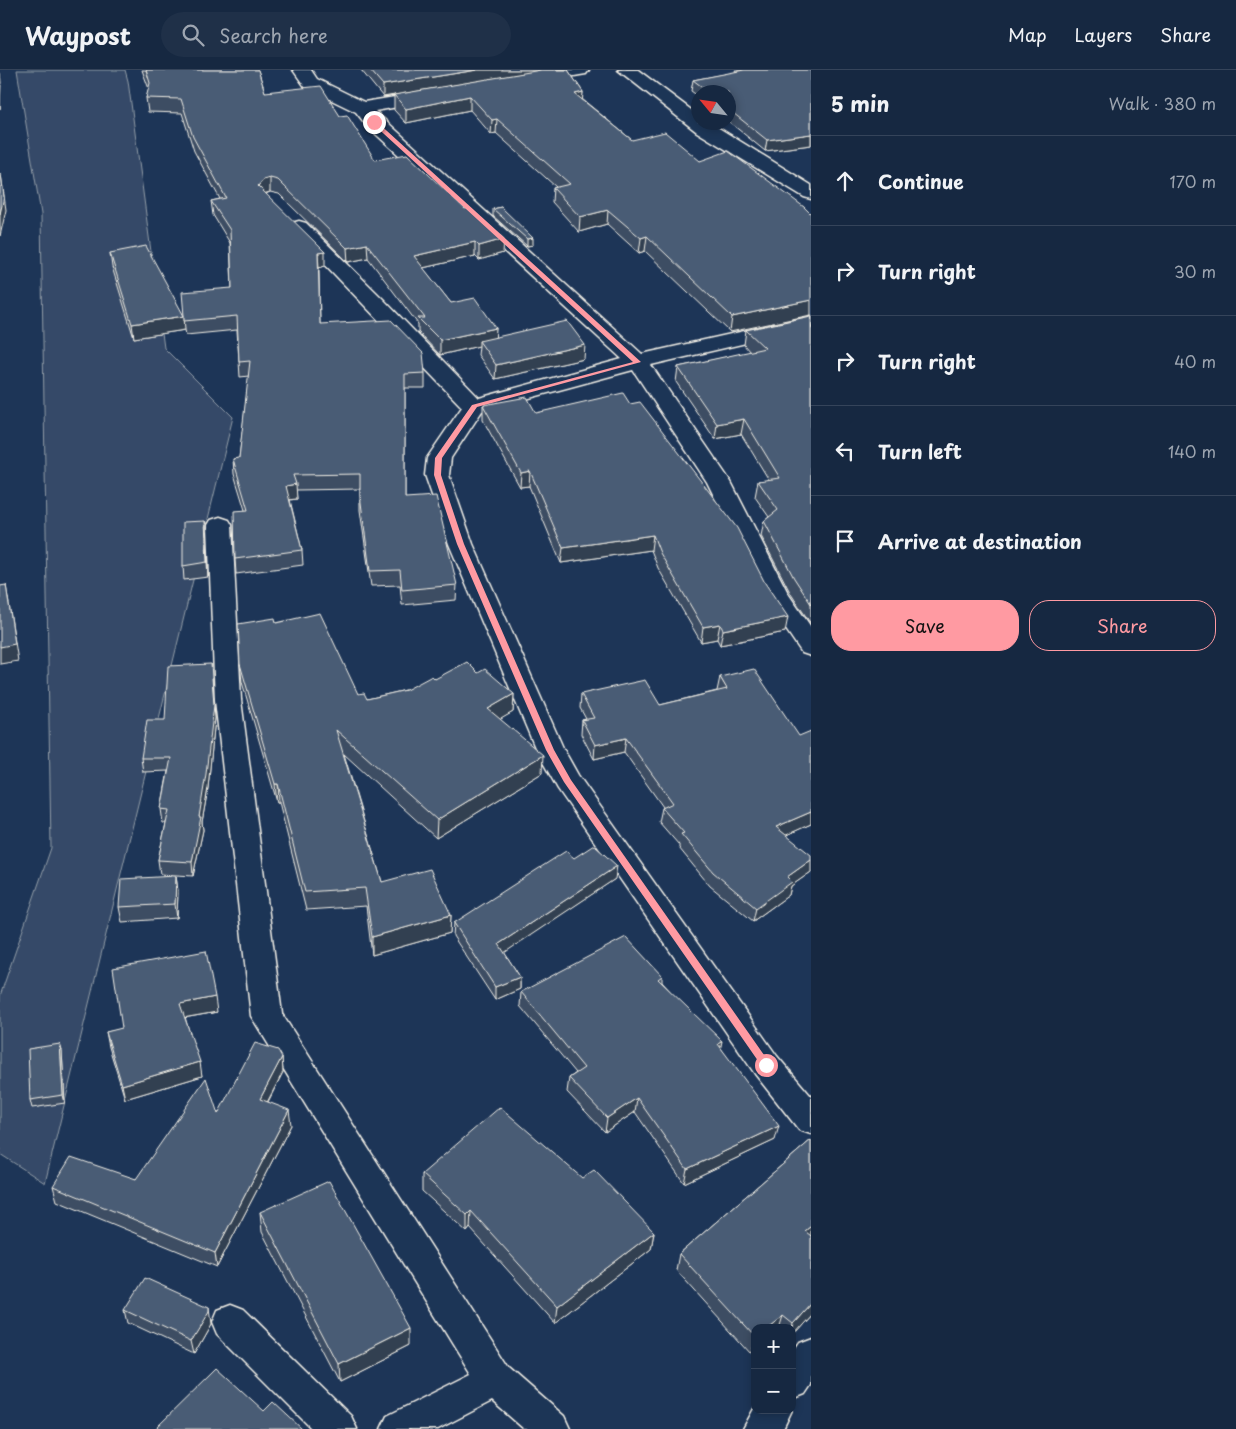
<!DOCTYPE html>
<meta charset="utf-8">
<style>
body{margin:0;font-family:"Playpen Sans",sans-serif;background:#1f3048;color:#f1f3f6}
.controls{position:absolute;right:15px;bottom:15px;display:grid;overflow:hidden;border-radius:10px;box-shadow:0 2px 8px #0003}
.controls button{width:45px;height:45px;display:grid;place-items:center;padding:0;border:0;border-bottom:1px solid #35445a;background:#162841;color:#f1f3f6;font:25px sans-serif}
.compass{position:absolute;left:691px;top:15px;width:45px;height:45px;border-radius:50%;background:#162841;box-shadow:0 2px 8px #0003;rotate:299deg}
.stop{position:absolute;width:15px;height:15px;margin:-11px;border:4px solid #ff9aa2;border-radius:50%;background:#fff}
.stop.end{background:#ff9aa2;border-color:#fff;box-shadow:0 1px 5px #0008}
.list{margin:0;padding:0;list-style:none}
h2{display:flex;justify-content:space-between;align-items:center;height:65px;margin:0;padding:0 20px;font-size:21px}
h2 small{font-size:16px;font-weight:400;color:#9ea6b1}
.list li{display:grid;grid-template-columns:32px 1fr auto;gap:15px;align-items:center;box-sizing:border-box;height:90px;padding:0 20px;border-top:1px solid #35445a}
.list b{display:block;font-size:19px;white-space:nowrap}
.list em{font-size:16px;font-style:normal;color:#9ea6b1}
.actions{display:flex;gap:10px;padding:15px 20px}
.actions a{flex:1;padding:11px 0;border:1px solid #ff9aa2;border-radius:20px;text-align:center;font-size:18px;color:#ff9aa2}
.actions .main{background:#ff9aa2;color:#111}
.icon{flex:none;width:28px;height:28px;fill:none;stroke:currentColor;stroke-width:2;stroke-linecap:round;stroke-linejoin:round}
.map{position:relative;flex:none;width:811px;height:1359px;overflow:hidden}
header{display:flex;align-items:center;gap:30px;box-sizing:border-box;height:70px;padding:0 25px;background:#162841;border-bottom:1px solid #35445a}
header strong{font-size:24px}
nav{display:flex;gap:28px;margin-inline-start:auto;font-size:18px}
.search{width:350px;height:45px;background:#1f3048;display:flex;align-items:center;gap:12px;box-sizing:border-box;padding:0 18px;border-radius:28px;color:#9ea6b1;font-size:19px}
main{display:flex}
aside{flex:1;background:#162841}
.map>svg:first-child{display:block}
</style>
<header>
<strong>Waypost</strong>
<div class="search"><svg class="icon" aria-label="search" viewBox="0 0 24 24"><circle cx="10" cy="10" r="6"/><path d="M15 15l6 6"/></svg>Search here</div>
<nav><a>Map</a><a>Layers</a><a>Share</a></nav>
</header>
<main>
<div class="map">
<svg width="811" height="1359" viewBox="0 0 811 1359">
<rect width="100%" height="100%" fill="#1d3557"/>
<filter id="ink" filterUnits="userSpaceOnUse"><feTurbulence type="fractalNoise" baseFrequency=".02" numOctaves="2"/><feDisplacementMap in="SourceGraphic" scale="10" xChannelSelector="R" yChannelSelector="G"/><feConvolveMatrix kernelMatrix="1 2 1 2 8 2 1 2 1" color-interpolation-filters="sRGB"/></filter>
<g filter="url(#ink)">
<!-- green -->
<path fill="#354a67" stroke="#949ea8" d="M 17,0 L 125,0 L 128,11 L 164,278 L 233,347 L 45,1113 L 0,1084 L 0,926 L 51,778 L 41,144 Z"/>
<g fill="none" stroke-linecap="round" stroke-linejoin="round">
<defs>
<g id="minor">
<path d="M 293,0 L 311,0 L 317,9 L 364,32 L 432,21 L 438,22 L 441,26 L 438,30 L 375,41 L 642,284 L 811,246 L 811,258 L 651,295 L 731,412 L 789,525 L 811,557 L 811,586 L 802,583 L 764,527 L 707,412 L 633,300 L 482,341 L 451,388 L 449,405 L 473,474 L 564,680 L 578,705 L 777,986 L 811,1026 L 811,1064 L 799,1060 L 755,1004 L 558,719 L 536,680 L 449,474 L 425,405 L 427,388 L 462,337 L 289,157 L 292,153 L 299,151 L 306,153 L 383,229 L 479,328 L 622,289 L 367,56 L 356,42 L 305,17 Z"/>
<path d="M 549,0 L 589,0 L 586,4 L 580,5 L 534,13 L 528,12 L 525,8 L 528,4 Z"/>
<path d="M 220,447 L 229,450 L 232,455 L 241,630 L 282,944 L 509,1298 L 564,1346 L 570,1359 L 524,1359 L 492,1331 L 438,1359 L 381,1359 L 387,1346 L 471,1304 L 251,946 L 215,630 L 208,455 L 211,450 Z"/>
<path d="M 230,1235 L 243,1240 L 351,1346 L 357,1359 L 312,1359 L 217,1264 L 212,1252 L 217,1240 Z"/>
<path d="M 811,1267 L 811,1315 L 805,1324 L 792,1329 L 792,1281 L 798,1272 Z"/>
<path d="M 755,1337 L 755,1340 L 792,1340 L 783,1359 L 743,1359 Z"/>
</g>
<path id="secondary" d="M 618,0 L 638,0 L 698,45 L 698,52 L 709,52 L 811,115 L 811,129 L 804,127 L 697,62 Z"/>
</defs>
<!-- minor casing -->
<use href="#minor" stroke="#f4f1e8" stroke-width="3"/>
<!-- secondary casing -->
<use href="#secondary" stroke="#f4f1e8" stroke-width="3"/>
<!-- minor -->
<use href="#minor" fill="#1d3557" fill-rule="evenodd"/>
<!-- secondary -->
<use href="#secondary" fill="#1d3557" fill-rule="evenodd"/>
</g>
<!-- wall -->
<g fill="#3e4e64" stroke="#f4f1e8">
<path d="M 142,0 L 258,0 L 265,22 L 340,46 L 375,90 L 503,183 L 479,190 L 475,186 L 423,198 L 451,233 L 496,258 L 495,267 L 584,289 L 495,309 L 478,285 L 479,276 L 440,285 L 418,262 L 418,254 L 368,188 L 348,192 L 279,124 L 270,122 L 266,124 L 325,196 L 319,198 L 320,254 L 425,303 L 425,318 L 405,318 L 405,428 L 457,515 L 456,530 L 402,535 L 400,515 L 371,516 L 360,440 L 360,419 L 296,420 L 297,429 L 290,430 L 302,480 L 303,495 L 236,504 L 235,489 L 245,440 L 234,404 L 233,389 L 239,388 L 249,306 L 240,307 L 237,260 L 186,265 L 185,260 L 134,268 L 112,197 L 110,183 L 184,246 L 232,218 L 230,173 L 213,145 L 211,131 L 220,129 L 194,81 L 182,43 L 148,42 L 146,28 L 149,19 Z"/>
<path d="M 361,0 L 568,0 L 583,22 L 582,29 L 632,70 L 700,91 L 804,137 L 730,262 L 645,181 L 639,183 L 607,154 L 579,162 L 552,132 L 553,118 L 556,117 L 496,63 L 491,64 L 470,40 L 406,53 L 394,40 L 394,25 L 453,15 L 383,27 Z"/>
<path d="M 735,0 L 811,0 L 811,75 L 765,81 L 728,51 L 728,22 L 698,22 L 698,26 L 691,21 L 693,10 L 736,2 Z"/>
<path d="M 501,137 L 533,175 L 527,176 L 493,146 L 493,139 Z"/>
<path d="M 811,246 L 811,554 L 791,524 L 761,466 L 764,451 L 769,447 L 755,427 L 758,411 L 769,410 L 741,364 L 715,369 L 676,312 L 678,297 L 750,282 L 744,275 L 746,260 Z"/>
<path d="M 483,335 L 536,343 L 785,562 L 720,575 L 717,569 L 701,572 L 658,498 L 651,480 L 561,493 L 529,416 L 520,417 L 483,350 Z"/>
<path d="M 205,451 L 207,466 L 208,507 L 184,510 L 183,496 Z"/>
<path d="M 276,553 L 358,624 L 367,629 L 406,620 L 435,609 L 478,603 L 514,624 L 513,642 L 500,649 L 542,703 L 436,768 L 344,684 L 382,812 L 451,845 L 450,863 L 372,885 L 366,836 L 306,840 L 279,732 L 277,732 L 242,612 L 240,594 Z"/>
<path d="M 720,607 L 811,754 L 786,765 L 811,802 L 791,816 L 789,825 L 753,851 L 710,816 L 679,778 L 679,775 L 659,752 L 662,738 L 663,737 L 624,682 L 594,689 L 581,664 L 582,650 L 586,649 L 580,638 L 581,624 L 660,635 L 717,621 Z"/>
<path d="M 212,608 L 215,648 L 208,718 L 202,752 L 203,760 L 193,806 L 160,804 L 158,790 L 166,753 L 163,753 L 161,739 L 168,701 L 143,702 L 141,688 L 165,650 Z"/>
<path d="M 574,788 L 615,809 L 504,882 L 520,907 L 520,919 L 495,930 L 453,866 L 454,853 Z"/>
<path d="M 176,806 L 178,821 L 177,848 L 122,852 L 119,837 Z"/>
<path d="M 662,906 L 662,912 L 721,978 L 775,1070 L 684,1113 L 635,1042 L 605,1062 L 567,1022 L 569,1008 L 576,1003 L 520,936 L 521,922 Z"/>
<path d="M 217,942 L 185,947 L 202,1006 L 125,1029 L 109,977 L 106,962 Z"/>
<path d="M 60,974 L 62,981 L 65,1033 L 32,1038 L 30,1030 Z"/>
<path d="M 282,987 L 283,1002 L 268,1032 L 291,1055 L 217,1197 L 57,1131 L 53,1116 L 136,1109 L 218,1044 Z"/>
<path d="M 811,1070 L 811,1243 L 792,1264 L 792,1258 L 755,1258 L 755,1278 L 750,1282 L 676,1200 L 679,1184 Z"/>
<path d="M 422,1104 L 582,1108 L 654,1162 L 651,1179 L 555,1253 L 470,1158 L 467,1162 L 422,1121 Z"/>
<path d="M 260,1142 L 411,1276 L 340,1312 L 262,1162 Z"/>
<path d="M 125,1240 L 211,1250 L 211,1254 L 194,1284 L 128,1253 Z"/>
</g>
<!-- shaded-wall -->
<g fill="#324051" stroke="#f4f1e8">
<path d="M 477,0 L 545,0 L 383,27 L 383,15 Z"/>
<path d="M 0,3 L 1,12 L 0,39 Z"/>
<path d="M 583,22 L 582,36 L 575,24 Z"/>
<path d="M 470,26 L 470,40 L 406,53 L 406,39 Z"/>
<path d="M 497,49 L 496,63 L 491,64 L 492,50 Z"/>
<path d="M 811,64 L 811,75 L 765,81 L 767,70 Z"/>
<path d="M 1,104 L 6,140 L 0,166 L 0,144 Z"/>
<path d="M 270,108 L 270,122 L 263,124 L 258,116 L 263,110 Z"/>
<path d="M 608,140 L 607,154 L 579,162 L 580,147 Z"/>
<path d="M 647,166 L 645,181 L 639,183 L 641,168 Z"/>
<path d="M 533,168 L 533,175 L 527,176 L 527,169 Z"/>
<path d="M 504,169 L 503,183 L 479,190 L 479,176 Z"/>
<path d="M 475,172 L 475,186 L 414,200 L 414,186 Z"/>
<path d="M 367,174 L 368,188 L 348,192 L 347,178 Z"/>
<path d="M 325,182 L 325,196 L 319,198 L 318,183 Z"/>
<path d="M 811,230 L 811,245 L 730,262 L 732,247 Z"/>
<path d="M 184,246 L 185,260 L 134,268 L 132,254 Z"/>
<path d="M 496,258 L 495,273 L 479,271 L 479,276 L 440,285 L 440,270 Z"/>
<path d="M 585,275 L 584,289 L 495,309 L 496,295 Z"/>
<path d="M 744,349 L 741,364 L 715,369 L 717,354 Z"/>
<path d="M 530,401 L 529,416 L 520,417 L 521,403 Z"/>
<path d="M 296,414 L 297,429 L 287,430 L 286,416 Z"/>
<path d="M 205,451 L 207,466 L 208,507 L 207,492 Z"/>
<path d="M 653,465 L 651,480 L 561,493 L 563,478 Z"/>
<path d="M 6,515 L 18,591 L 0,594 L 0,577 Z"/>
<path d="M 788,547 L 785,562 L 720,575 L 723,560 Z"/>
<path d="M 720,554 L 717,569 L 701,572 L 703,557 Z"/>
<path d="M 211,594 L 215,648 L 208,718 L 202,752 L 203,760 L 193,806 L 192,792 L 199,747 Z"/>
<path d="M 514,624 L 513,642 L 487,657 L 488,639 Z"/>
<path d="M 626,668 L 624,682 L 594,689 L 595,675 Z"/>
<path d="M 543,685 L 542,703 L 436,768 L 437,750 Z"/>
<path d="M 275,714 L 278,714 L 279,732 L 277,732 Z"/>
<path d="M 811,742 L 811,754 L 773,771 L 776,757 Z"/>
<path d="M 811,790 L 811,802 L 791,816 L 789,825 L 753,851 L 756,838 L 787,807 Z"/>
<path d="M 617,796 L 615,809 L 498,887 L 499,874 Z"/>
<path d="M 176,806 L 178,821 L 177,848 L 175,834 Z"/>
<path d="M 451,845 L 450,863 L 372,885 L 372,867 Z"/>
<path d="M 520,907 L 520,919 L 495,930 L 495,917 Z"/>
<path d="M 215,927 L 217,942 L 183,948 L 180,934 Z"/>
<path d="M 722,971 L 719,986 L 718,974 Z"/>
<path d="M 60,974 L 62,981 L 65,1033 L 63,1025 Z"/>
<path d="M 282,987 L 283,1002 L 261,1044 L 260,1029 Z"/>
<path d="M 200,992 L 202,1006 L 125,1029 L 122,1015 Z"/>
<path d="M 637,1028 L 635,1042 L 605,1062 L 607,1048 Z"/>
<path d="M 289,1040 L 291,1055 L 217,1197 L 215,1183 Z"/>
<path d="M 779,1056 L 775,1070 L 684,1113 L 687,1099 Z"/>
<path d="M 471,1141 L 470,1158 L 467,1162 L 467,1145 Z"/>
<path d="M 811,1156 L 811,1167 L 805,1161 Z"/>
<path d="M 654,1162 L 651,1179 L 555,1253 L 557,1236 Z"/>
<path d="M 811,1233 L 811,1243 L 792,1264 L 792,1258 L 793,1253 Z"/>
<path d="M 209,1237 L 211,1254 L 194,1284 L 191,1271 Z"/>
<path d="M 783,1245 L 779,1258 L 766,1258 Z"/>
<path d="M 411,1258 L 411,1276 L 340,1312 L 339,1294 Z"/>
<path d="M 754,1266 L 755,1266 L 755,1278 L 750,1282 Z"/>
</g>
<!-- building -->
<g fill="#485b74" stroke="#f4f1e8">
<path d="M 146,0 L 258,0 L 265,22 L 321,16 L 340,46 L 347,45 L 375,90 L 407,84 L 465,139 L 469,138 L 504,169 L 479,176 L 475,172 L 414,186 L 451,233 L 475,228 L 496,258 L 440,270 L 418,248 L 425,248 L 367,174 L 347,178 L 278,110 L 270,108 L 263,110 L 258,116 L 325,182 L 318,183 L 320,254 L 391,250 L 423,283 L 425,303 L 405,304 L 405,428 L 436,426 L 457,515 L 402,520 L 400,500 L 370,501 L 360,425 L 360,404 L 293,405 L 296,414 L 286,416 L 302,480 L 235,489 L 234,441 L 248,440 L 233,389 L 239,388 L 250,291 L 239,292 L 237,246 L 184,251 L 184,246 L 132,254 L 110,183 L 146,176 L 184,246 L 182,222 L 232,218 L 230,160 L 211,131 L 226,128 L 193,67 L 181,29 L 146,28 L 150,13 Z"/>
<path d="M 370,0 L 477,0 L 383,15 Z"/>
<path d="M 541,0 L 568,0 L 583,22 L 575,24 L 632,70 L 665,62 L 700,91 L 728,81 L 804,137 L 811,144 L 811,230 L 732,247 L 647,166 L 641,168 L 608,140 L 580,147 L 553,118 L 570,114 L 497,49 L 492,50 L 470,26 L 406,39 L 394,25 Z"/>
<path d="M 744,0 L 811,0 L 811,64 L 767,70 L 728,39 L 728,22 L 709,22 L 693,10 Z"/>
<path d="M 0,104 L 1,104 L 4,127 L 0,144 Z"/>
<path d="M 501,137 L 533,168 L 527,169 L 493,139 Z"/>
<path d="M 811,246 L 811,534 L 794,508 L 764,451 L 778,440 L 758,411 L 780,408 L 744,349 L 717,354 L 678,297 L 765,278 L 746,260 Z"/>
<path d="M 567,251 L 585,275 L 496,295 L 479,271 Z"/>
<path d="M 623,323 L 630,334 L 640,332 L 737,458 L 765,513 L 788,547 L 723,560 L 720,554 L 703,557 L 660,483 L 653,465 L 563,478 L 530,401 L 521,403 L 483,335 L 527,327 L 536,343 Z"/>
<path d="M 205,451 L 207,492 L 183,496 L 183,452 Z"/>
<path d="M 6,515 L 15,574 L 0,577 L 0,516 Z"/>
<path d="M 320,543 L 358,624 L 364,623 L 367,629 L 406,620 L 432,606 L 435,609 L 467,592 L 478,603 L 485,599 L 514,624 L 488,639 L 543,685 L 437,750 L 336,660 L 382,812 L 430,799 L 451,845 L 372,867 L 365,818 L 305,822 L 278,714 L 275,714 L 240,594 L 238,554 L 275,548 L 276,553 Z"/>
<path d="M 211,594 L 214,635 L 206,704 L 199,747 L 201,747 L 192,792 L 158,790 L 169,740 L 161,739 L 171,688 L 141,688 L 147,650 L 165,650 L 168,596 Z"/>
<path d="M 754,599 L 799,666 L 811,661 L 811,742 L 776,757 L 811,785 L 811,790 L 787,807 L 792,812 L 756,838 L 713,802 L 681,764 L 684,763 L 662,738 L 673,733 L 626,668 L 595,675 L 582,650 L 594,648 L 581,624 L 645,610 L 660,635 L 727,619 L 720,607 Z"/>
<path d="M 594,775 L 617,796 L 499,874 L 520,907 L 495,917 L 454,853 L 566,781 L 574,788 Z"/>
<path d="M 176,806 L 175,834 L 119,837 L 121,809 Z"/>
<path d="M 626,867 L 662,906 L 658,909 L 722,971 L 718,974 L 779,1056 L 687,1099 L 637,1028 L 607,1048 L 569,1008 L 584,998 L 521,922 Z"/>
<path d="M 206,881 L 215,927 L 180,934 L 200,992 L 122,1015 L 106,962 L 122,958 L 113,898 Z"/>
<path d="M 255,973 L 278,980 L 282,987 L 260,1029 L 289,1040 L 215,1183 L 53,1116 L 71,1087 L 136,1109 L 206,1008 L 218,1044 Z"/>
<path d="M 60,974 L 63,1025 L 30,1030 L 28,979 Z"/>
<path d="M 500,1037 L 582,1108 L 594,1100 L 654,1162 L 557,1236 L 471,1141 L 467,1145 L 422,1104 Z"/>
<path d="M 811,1070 L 811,1156 L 805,1161 L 811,1166 L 811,1233 L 793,1253 L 783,1245 L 766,1258 L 755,1258 L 755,1266 L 754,1266 L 679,1184 Z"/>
<path d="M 329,1111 L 411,1258 L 339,1294 L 260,1142 Z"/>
<path d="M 145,1208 L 209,1237 L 209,1241 L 191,1271 L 125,1240 Z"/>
<path d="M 217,1298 L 264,1341 L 273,1332 L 302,1359 L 155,1359 Z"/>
</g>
</g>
<!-- route -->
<path fill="#ff9aa2" d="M 372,51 L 376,51 L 641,292 L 477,337 L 442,388 L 441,405 L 464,474 L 554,680 L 571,710 L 769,992 L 769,998 L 763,998 L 564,712 L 546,680 L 457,474 L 434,405 L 435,388 L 472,335 L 633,292 L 372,53 Z"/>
</svg>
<div class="controls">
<button>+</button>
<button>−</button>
</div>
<svg class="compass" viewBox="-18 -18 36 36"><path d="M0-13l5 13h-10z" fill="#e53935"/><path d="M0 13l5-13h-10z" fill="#9ea6b1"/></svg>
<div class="stop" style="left:766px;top:995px"></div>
<div class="stop end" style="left:374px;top:52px"></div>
</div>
<aside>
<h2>5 min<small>Walk · 380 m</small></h2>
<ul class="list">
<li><svg class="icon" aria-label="ahead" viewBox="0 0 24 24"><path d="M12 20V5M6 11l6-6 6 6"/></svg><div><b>Continue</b></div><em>170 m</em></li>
<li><svg class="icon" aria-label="right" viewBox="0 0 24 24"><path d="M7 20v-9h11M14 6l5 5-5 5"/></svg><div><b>Turn right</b></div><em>30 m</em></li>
<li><svg class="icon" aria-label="right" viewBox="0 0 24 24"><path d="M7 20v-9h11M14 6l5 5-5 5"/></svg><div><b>Turn right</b></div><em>40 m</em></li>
<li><svg class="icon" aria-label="left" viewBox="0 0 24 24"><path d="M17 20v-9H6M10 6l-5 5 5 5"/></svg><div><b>Turn left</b></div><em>140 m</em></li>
<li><svg class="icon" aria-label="arrive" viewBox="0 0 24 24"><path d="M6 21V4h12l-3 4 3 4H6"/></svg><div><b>Arrive at destination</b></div></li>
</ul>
<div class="actions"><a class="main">Save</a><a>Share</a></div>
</aside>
</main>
